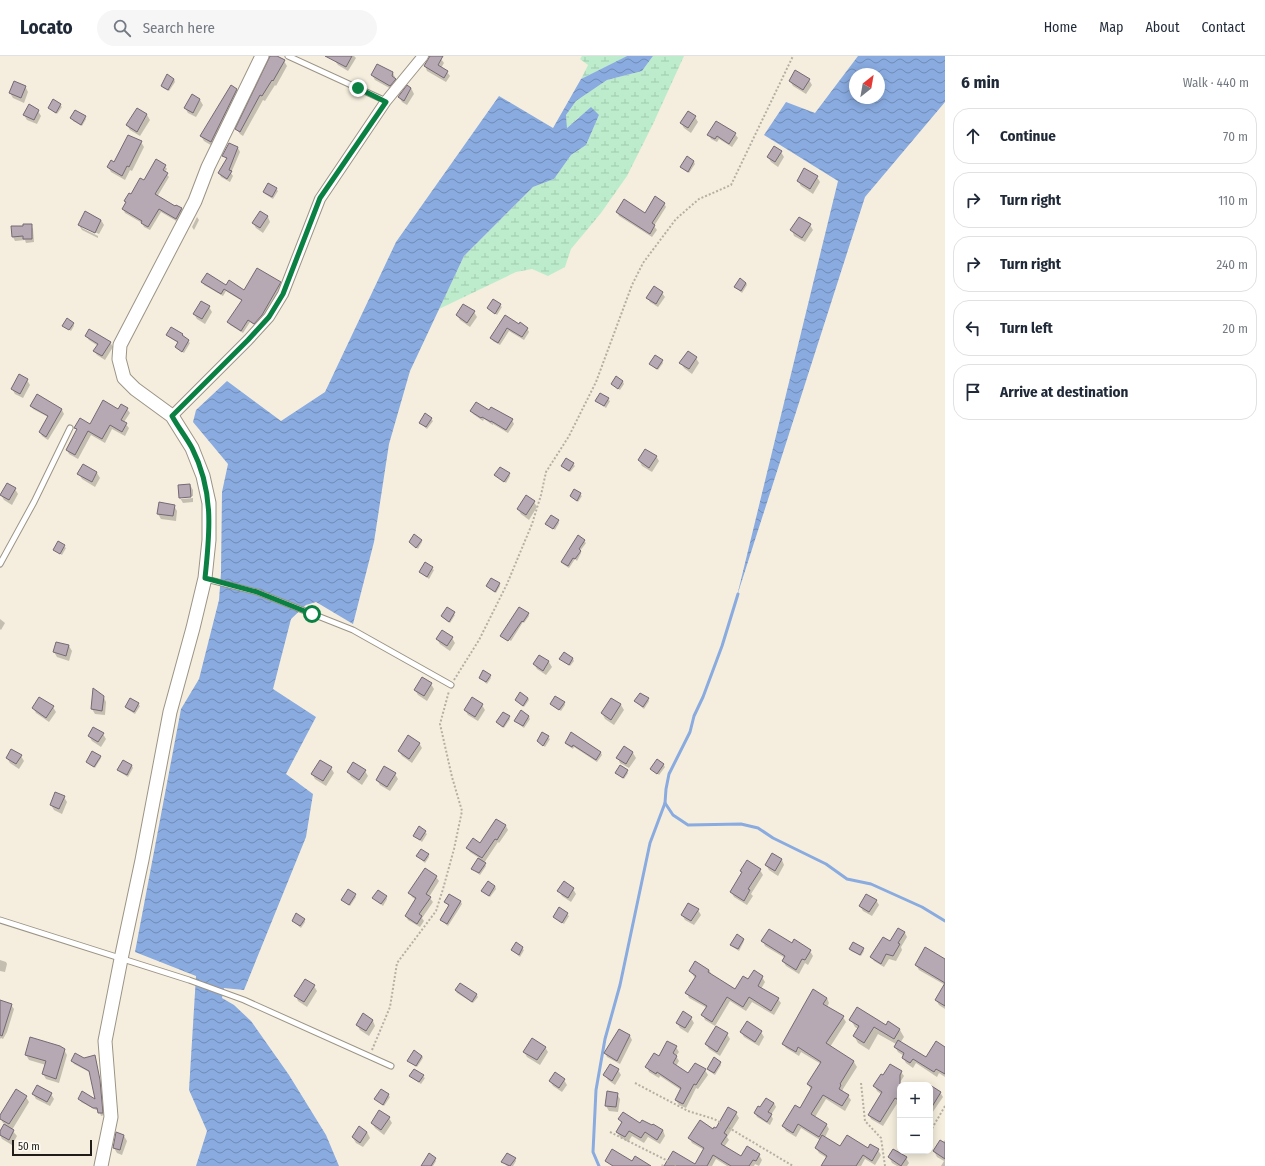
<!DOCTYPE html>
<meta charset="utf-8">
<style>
body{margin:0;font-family:"Fira Sans Condensed",sans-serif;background:#f6f6f7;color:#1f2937}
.controls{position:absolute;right:12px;bottom:12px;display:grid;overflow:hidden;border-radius:8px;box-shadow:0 2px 10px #0003}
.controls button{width:36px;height:36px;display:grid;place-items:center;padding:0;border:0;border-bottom:1px solid #e0e1e3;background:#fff;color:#1f2937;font:20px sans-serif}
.compass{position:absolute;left:849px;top:12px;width:36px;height:36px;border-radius:50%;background:#fff;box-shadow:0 2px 10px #0003;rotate:31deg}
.scale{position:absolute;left:12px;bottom:10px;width:80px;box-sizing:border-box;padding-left:4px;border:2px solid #201d18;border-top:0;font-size:11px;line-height:14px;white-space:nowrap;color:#201d18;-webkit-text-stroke:3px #fefbf5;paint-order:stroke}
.stop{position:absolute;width:12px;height:12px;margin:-9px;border:3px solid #0b8043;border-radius:50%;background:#fff}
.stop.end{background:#0b8043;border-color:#fff;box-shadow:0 1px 4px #0008}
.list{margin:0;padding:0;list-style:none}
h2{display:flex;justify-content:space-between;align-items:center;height:52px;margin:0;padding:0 16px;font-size:17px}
h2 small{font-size:13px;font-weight:400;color:#747a83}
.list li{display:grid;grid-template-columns:26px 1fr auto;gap:12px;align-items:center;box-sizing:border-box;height:56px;margin:0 8px 8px;padding:0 8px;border:1px solid #e0e1e3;border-radius:16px}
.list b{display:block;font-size:15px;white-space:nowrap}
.list em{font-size:13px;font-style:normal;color:#747a83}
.icon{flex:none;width:22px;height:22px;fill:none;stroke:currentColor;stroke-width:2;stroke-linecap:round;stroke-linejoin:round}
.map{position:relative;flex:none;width:945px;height:1110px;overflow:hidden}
header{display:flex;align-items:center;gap:24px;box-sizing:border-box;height:56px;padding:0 20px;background:#fff;border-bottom:1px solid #e0e1e3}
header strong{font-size:19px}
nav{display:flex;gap:22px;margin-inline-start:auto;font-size:14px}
.search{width:280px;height:36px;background:#f6f6f7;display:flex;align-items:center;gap:10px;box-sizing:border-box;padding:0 14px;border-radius:22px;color:#747a83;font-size:15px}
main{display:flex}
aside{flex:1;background:#fff}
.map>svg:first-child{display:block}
</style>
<header>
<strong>Locato</strong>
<div class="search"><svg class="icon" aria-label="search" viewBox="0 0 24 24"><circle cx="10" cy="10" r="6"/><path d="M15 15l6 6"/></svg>Search here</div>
<nav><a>Home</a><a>Map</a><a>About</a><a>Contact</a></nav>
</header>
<main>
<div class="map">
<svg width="945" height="1110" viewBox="0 0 945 1110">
<defs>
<pattern id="wetland-marsh" width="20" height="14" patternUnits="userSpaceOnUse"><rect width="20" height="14" fill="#bdeccc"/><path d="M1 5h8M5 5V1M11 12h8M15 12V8" fill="none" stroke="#a2caae"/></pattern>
<pattern id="water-waves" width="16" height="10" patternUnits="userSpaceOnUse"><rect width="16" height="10" fill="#89abe0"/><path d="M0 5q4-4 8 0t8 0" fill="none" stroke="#708bb5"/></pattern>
</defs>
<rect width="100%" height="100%" fill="#f5eede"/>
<!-- wetland -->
<g fill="url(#wetland-marsh)">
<path d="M 582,0 L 627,0 L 581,23 L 588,9 L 580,3 Z"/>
<path d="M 653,0 L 684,0 L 653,68 L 627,120 L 601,157 L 571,193 L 565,211 L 548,220 L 532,213 L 516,216 L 439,253 L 464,200 L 533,131 L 554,123 L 571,99 L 586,89 L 599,59 L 579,61 L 567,72 L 566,59 L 576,45 L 607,24 L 642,15 Z"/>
</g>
<!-- water -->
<g fill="url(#water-waves)" fill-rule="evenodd">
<path d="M 627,0 L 653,0 L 642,15 L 607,24 L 576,45 L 566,59 L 567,72 L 591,51 L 599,59 L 586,89 L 571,99 L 554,123 L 533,131 L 464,200 L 410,315 L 389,388 L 374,486 L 353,568 L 316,546 L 306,549 L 291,563 L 273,633 L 316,661 L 286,718 L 313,738 L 306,781 L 244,934 L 224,932 L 222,942 L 234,949 L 251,965 L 289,1019 L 326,1079 L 339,1110 L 196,1110 L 207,1075 L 189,1034 L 196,920 L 135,896 L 181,653 L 199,623 L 219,544 L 221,517 L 222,436 L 228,408 L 193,366 L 196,354 L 227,325 L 281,365 L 325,336 L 396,186 L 499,40 L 553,72 L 581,23 Z"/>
<path d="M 858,0 L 945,0 L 945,46 L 865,141 L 737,540 L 838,125 L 764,79 L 786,46 L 815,57 ZM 855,18 L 879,18 L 879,42 L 855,42 Z"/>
</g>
<!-- shadow -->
<g fill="#0003">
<path d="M 271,0 L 275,0 L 284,5 L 287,10 L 276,30 L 275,29 L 265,45 L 263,44 L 243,80 L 240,78 L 237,73 Z"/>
<path d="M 337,0 L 354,0 L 356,2 L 348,15 L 338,9 L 335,5 Z"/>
<path d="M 431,0 L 436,0 L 441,3 L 444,7 L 441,12 L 447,16 L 450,20 L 446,26 L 427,15 L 425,10 Z"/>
<path d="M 393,17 L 398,28 L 393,34 L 375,24 L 372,19 Z"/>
<path d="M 174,23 L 175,26 L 169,35 L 163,32 L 162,30 Z"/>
<path d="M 809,24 L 812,29 L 806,38 L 793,30 L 790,25 Z"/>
<path d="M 15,26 L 25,30 L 28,36 L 24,47 L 13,42 L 10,37 Z"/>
<path d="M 411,32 L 414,38 L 407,49 L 402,46 L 399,41 Z"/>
<path d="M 236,33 L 239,39 L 214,91 L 204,85 L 201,80 Z"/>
<path d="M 192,39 L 200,44 L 203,49 L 196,61 L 188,57 L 185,52 Z"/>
<path d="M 60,49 L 62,51 L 57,58 L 49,52 Z"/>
<path d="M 137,53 L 147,59 L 150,64 L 140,80 L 130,74 L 127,69 Z"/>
<path d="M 38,55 L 41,60 L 37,68 L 27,64 L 24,59 Z"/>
<path d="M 85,61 L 86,63 L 82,70 L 73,65 L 72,62 Z"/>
<path d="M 695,61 L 698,66 L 691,77 L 684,72 L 681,67 Z"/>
<path d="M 716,66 L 735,78 L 738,82 L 732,91 L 719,83 L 717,86 L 711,83 L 709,79 Z"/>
<path d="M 141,86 L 144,91 L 132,115 L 130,114 L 125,124 L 111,116 L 108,111 L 115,108 Z"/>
<path d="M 238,92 L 240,96 L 231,117 L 233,120 L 230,126 L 221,121 L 219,117 L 227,104 L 224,100 Z"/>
<path d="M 781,96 L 784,101 L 778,111 L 771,106 L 768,101 Z"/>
<path d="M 694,106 L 695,108 L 689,117 L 681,111 Z"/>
<path d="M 165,110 L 167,113 L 165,116 L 169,121 L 157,141 L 176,151 L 176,150 L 182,153 L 184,156 L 178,166 L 161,156 L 150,174 L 144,171 L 142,167 L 125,157 L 123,153 L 131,139 L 145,126 Z"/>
<path d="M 817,121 L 820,126 L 813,138 L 801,130 L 798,125 Z"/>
<path d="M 276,133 L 278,135 L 273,143 L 265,138 L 264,136 Z"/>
<path d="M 664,147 L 666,151 L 654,170 L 657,174 L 652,181 L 619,160 L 617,156 L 645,158 Z"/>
<path d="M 260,156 L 268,161 L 270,166 L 263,177 L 256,172 L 253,167 Z"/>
<path d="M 197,161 L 199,164 L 194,174 L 192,171 Z"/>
<path d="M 101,164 L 104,169 L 99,178 L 82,170 L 82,172 L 98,180 L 98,182 L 82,174 L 79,169 Z"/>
<path d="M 31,169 L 33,173 L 34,186 L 26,187 L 25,184 L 15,185 L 13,181 Z"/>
<path d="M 810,169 L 813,174 L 805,186 L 794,180 L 792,174 Z"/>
<path d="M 202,226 L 245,235 L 280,227 L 282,230 L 269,253 L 256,270 L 250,266 L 243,277 L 230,269 L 228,266 L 242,245 L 226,235 L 223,240 L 204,229 Z"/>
<path d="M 746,227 L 747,229 L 742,237 L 735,231 Z"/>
<path d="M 662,237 L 665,241 L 658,251 L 650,246 L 648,242 Z"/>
<path d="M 493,244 L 502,251 L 497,259 L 488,252 Z"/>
<path d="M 209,251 L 212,256 L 205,268 L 197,263 L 194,258 Z"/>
<path d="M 474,256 L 477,261 L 470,271 L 460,264 L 457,259 Z"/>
<path d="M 505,260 L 519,269 L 527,272 L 529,276 L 524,284 L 509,275 L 500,289 L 493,285 L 491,282 Z"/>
<path d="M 73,267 L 74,270 L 71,275 L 64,270 Z"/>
<path d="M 172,272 L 183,279 L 184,281 L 190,287 L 184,297 L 176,291 L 178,287 L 169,281 L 167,279 Z"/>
<path d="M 86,280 L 110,286 L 113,291 L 105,304 L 97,299 L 94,295 L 98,290 L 89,284 Z"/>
<path d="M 696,302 L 699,307 L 692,318 L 684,312 L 681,307 Z"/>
<path d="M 662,305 L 663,307 L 658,314 L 650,308 Z"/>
<path d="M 27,324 L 30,329 L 23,342 L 15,338 L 12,333 Z"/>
<path d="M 623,326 L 624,328 L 620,334 L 612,328 Z"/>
<path d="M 601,338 L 610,345 L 606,352 L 596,345 Z"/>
<path d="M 37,339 L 62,354 L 64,358 L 48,384 L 42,380 L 40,376 L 48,361 L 33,353 L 31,350 Z"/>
<path d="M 127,353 L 130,357 L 124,366 L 129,372 L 125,380 L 112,373 L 105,387 L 91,379 L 78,403 L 69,398 L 67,394 L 77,375 L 76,372 L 90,369 L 118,354 Z"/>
<path d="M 471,355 L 490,355 L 512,364 L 514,368 L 508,377 L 493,368 L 493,369 L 484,363 L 483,365 L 473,358 Z"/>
<path d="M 431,363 L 433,365 L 427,373 L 420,367 Z"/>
<path d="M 656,400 L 659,405 L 652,416 L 642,410 L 639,404 Z"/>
<path d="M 573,408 L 575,410 L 570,416 L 562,410 Z"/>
<path d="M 84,409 L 97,417 L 100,422 L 95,431 L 82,423 L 79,418 Z"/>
<path d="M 509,418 L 510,420 L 506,427 L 495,419 Z"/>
<path d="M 190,429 L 193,434 L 193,440 L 181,441 L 181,443 L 193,442 L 193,446 L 183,447 L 180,442 Z"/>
<path d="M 15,433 L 18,438 L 12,449 L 4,444 L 1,439 Z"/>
<path d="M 575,435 L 582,440 L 578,446 L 571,440 Z"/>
<path d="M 534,446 L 537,451 L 529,464 L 521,458 L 518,453 Z"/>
<path d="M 174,450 L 177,455 L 176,465 L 161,463 L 158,458 Z"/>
<path d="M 558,465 L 559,467 L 555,474 L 547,468 Z"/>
<path d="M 421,484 L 422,486 L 418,493 L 410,486 Z"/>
<path d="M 584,485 L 586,487 L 580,495 L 581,497 L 577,505 L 575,503 L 569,512 L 563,508 L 562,506 Z"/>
<path d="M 59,486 L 66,492 L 62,499 L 54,494 Z"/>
<path d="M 425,507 L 434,514 L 429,523 L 420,516 Z"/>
<path d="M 499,528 L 500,530 L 496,537 L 487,530 Z"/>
<path d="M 447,552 L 455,559 L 450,567 L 442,561 Z"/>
<path d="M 528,557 L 529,560 L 524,567 L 523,566 L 511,585 L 502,579 Z"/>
<path d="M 0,563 L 5,567 L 1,574 L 0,573 Z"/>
<path d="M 452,582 L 455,587 L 450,595 L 440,588 L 437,583 Z"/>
<path d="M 57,587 L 69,590 L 72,595 L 69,605 L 57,601 L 54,596 Z"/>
<path d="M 539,600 L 549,606 L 552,611 L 546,619 L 537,613 L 534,608 Z"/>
<path d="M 560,603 L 573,603 L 574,605 L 570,610 Z"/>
<path d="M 490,620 L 491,622 L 487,628 L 480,622 Z"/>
<path d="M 431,628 L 434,633 L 427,645 L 418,639 L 415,634 Z"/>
<path d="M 103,640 L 106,646 L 105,659 L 95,658 L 92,653 Z"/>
<path d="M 528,642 L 529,644 L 524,651 L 516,644 Z"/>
<path d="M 611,643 L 621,649 L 624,654 L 614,669 L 605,663 L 602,657 Z"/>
<path d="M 648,643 L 649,645 L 644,653 L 635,645 Z"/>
<path d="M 564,646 L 565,649 L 561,655 L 551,648 Z"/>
<path d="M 138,648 L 140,650 L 135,658 L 127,653 L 126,651 Z"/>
<path d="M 482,649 L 485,654 L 478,665 L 468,659 L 465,654 Z"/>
<path d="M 53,651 L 56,656 L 49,666 L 36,657 L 33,652 Z"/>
<path d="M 509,661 L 510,663 L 504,672 L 498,668 L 497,666 Z"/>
<path d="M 529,661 L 530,663 L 524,672 L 515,665 Z"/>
<path d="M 543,677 L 550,683 L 545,691 L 538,685 Z"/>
<path d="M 103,678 L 106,683 L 101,691 L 92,685 L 89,680 Z"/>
<path d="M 572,678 L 601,697 L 602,699 L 597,706 L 574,691 L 573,693 L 567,689 L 566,687 Z"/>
<path d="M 419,687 L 422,692 L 412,707 L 402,700 L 399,695 Z"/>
<path d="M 624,692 L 633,697 L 636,702 L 629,712 L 620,707 L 618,702 Z"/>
<path d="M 21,700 L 24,705 L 19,713 L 10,707 L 7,702 Z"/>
<path d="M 100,700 L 101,702 L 95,712 L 87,706 Z"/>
<path d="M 124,705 L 132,710 L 133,712 L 128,721 L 120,716 L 119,714 Z"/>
<path d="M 321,705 L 331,712 L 334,717 L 326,730 L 315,723 L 312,718 Z"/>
<path d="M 663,708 L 665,711 L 659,719 L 652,713 Z"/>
<path d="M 385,711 L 395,718 L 398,723 L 390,735 L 380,729 L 377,724 Z"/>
<path d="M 365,715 L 368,720 L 362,729 L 351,721 L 348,716 Z"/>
<path d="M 627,715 L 628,717 L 624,723 L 616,717 Z"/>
<path d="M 64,741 L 67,746 L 62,758 L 54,754 L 51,749 Z"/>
<path d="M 496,764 L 506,770 L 508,774 L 499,787 L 498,786 L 484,807 L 486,810 L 480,819 L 472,813 L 479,802 L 470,796 L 467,792 L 481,788 Z"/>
<path d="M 420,772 L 427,778 L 422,786 L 414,780 Z"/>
<path d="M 428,799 L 429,801 L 425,807 L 418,800 Z"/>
<path d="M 782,804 L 784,809 L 778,820 L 769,814 L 766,809 Z"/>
<path d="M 760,814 L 763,819 L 751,838 L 753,840 L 747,849 L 734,841 L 731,836 Z"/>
<path d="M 436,821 L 439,825 L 429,841 L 433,846 L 422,862 L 424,865 L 420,871 L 408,864 L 406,860 L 416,844 L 412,841 L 410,837 Z"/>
<path d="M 564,827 L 573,833 L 576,838 L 571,846 L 562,840 L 559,835 Z"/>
<path d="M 495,830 L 496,833 L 490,841 L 482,835 Z"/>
<path d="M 355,839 L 356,841 L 350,850 L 342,844 Z"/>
<path d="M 450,839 L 461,846 L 462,848 L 448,870 L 441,864 L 449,850 L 445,846 Z"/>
<path d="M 386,840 L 387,843 L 383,850 L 374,842 Z"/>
<path d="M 876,844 L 879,849 L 872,860 L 863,855 L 860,850 Z"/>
<path d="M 560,852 L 569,860 L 564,868 L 554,861 Z"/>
<path d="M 698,854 L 701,859 L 694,869 L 685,864 L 682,859 Z"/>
<path d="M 304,863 L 305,866 L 301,872 L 293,865 Z"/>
<path d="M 899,873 L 905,877 L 907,881 L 901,891 L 902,894 L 896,905 L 889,903 L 884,911 L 874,905 L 871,901 L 890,887 Z"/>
<path d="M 743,883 L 744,885 L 739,895 L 733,891 L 731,889 Z"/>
<path d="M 763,885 L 792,888 L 810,895 L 813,900 L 808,909 L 805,907 L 799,918 L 786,910 L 783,905 L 785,902 L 765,890 Z"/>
<path d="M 516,888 L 524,894 L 520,901 L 512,894 Z"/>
<path d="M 850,893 L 863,893 L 864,895 L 861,900 L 851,895 Z"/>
<path d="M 0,904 L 6,906 L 7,908 L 5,916 L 0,915 Z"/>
<path d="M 945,904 L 945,929 L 919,914 L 916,909 Z"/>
<path d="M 709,914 L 712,919 L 736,934 L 748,924 L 762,921 L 765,926 L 761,933 L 778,943 L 781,947 L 774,959 L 752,946 L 746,955 L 730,945 L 715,970 L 705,964 L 703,959 L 707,952 L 689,942 L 687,937 L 695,922 L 690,915 Z"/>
<path d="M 306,924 L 314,930 L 317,935 L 307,951 L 298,945 L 296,940 Z"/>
<path d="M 945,929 L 945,953 L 939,949 L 936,944 Z"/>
<path d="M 456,935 L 476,938 L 478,941 L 473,947 L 457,937 Z"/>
<path d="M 827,942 L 829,947 L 827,951 L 843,961 L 846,966 L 830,991 L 854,1006 L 857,1011 L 843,1033 L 842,1036 L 848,1040 L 851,1044 L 845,1055 L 826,1043 L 815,1061 L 826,1068 L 829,1073 L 825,1081 L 841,1091 L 878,1094 L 881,1099 L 875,1109 L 865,1103 L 861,1110 L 822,1110 L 827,1102 L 819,1097 L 816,1092 L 820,1084 L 801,1072 L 796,1081 L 786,1075 L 783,1070 L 800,1053 L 811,1034 L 808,1028 L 821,1008 L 801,996 L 799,1000 L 786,992 L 783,988 Z"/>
<path d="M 0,946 L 11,949 L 14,953 L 7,976 L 3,983 L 1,982 L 0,983 Z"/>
<path d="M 363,959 L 373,965 L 375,970 L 369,980 L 360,974 L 357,969 Z"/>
<path d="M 691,962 L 694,967 L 688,977 L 680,972 L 677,967 Z"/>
<path d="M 851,964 L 886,971 L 888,967 L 900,974 L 904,981 L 900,987 L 927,1003 L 945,992 L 945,1021 L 939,1017 L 937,1021 L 916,1007 L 913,1012 L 906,1007 L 903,1002 L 904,1000 L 898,996 L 895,991 L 896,988 L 878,978 L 869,994 L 858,987 L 854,980 L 858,973 L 855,971 Z"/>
<path d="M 619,974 L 630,980 L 632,984 L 620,1008 L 607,1001 L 605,997 Z"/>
<path d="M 741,976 L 761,976 L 764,981 L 759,990 L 744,981 Z"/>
<path d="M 727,978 L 730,983 L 720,1000 L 709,993 L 706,988 Z"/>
<path d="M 545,991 L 548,996 L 540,1009 L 527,1001 L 524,996 Z"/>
<path d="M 676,991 L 679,996 L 676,1000 L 679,1005 L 676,1010 L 689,1018 L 705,1014 L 708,1019 L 698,1033 L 696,1032 L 686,1052 L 679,1049 L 676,1044 L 681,1034 L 660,1020 L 659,1022 L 649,1016 L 647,1011 Z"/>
<path d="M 64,994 L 67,999 L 59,1027 L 46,1023 L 43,1018 L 46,1009 L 29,1004 L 26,999 Z"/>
<path d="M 95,1000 L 101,1028 L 104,1059 L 101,1060 L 99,1054 L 96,1054 L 81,1046 L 79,1043 L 97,1045 L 91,1017 L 74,1008 L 72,1005 Z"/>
<path d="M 422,1000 L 423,1002 L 417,1011 L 408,1005 Z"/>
<path d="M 720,1006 L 721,1009 L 715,1019 L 709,1015 L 708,1013 Z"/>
<path d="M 414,1014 L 425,1022 L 421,1028 L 410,1020 Z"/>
<path d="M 618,1014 L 621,1019 L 615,1029 L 608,1024 L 605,1019 Z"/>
<path d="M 901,1016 L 904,1020 L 899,1028 L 901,1029 L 900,1029 L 900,1047 L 898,1046 L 883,1070 L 871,1063 L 869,1059 L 881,1038 L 877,1035 L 875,1031 Z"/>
<path d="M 564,1024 L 567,1029 L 562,1036 L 553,1030 L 550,1025 Z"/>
<path d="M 930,1030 L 940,1036 L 943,1041 L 930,1060 Z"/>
<path d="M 33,1038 L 51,1038 L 54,1043 L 50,1050 L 36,1043 Z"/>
<path d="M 617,1038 L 620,1043 L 618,1056 L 609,1055 L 606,1050 Z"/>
<path d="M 388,1039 L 390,1041 L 384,1050 L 376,1043 Z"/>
<path d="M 26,1041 L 29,1046 L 12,1074 L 17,1080 L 12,1089 L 2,1083 L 0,1079 L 0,1077 L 5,1068 L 3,1067 L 0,1061 Z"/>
<path d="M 774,1047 L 776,1051 L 771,1059 L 773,1063 L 770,1069 L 757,1061 L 755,1057 L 761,1053 Z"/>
<path d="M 736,1057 L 739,1062 L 727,1081 L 729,1084 L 724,1091 L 741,1101 L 759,1099 L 762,1104 L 759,1110 L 755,1108 L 754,1110 L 727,1110 L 716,1103 L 712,1110 L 661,1110 L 662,1108 L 665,1110 L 695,1109 L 704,1094 L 692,1087 L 689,1082 L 716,1073 Z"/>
<path d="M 389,1062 L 392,1067 L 384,1079 L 375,1072 L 372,1067 Z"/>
<path d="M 619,1063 L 663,1074 L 665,1080 L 660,1088 L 648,1081 L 644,1087 L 632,1080 L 628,1086 L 620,1081 L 617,1076 L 622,1068 Z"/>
<path d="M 930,1064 L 933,1069 L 930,1074 Z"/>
<path d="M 367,1076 L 370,1082 L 363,1091 L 356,1087 L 353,1082 Z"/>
<path d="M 124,1080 L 127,1085 L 122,1099 L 117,1097 L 114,1092 Z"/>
<path d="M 945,1084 L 945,1110 L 941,1110 L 944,1105 L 937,1101 L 934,1095 Z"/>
<path d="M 889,1101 L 906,1102 L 909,1107 L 907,1110 L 897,1110 L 892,1107 Z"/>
<path d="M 435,1103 L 436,1105 L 433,1110 L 425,1110 Z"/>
<path d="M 515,1103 L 516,1105 L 513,1110 L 507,1110 L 503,1106 Z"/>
</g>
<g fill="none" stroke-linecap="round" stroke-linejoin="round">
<!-- stream -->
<g stroke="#89abe0" stroke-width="3">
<path d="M 738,538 L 722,590 L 703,641 L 694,660 L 690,676 L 669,718 L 666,733 L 665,747 L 673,759 L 688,769 L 741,768 L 758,772 L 773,782 L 826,808 L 847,823 L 871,828 L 922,851 L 945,865"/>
<path d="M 599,1110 L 593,1096 L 596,1034 L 605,983 L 620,929 L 650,787 L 665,747"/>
</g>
</g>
<!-- building -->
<g fill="#b6a9b4" stroke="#756973">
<path d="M 270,0 L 277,0 L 285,4 L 273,25 L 272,24 L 262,40 L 260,39 L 240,76 L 235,73 Z"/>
<path d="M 325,0 L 352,0 L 346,11 Z"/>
<path d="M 430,0 L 443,0 L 438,9 L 448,15 L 444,22 L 424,10 Z"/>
<path d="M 377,8 L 393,16 L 392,20 L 396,23 L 390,30 L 371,19 Z"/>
<path d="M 795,14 L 810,23 L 803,34 L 789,25 Z"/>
<path d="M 167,18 L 174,23 L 168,34 L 161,30 Z"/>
<path d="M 14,25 L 26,30 L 21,42 L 9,37 Z"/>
<path d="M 231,29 L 237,33 L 211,86 L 200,80 Z"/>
<path d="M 407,29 L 411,32 L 404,45 L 398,41 Z"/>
<path d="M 192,38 L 200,43 L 193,57 L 184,52 Z"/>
<path d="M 53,43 L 61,48 L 56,57 L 48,52 Z"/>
<path d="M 29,48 L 39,54 L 34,64 L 23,59 Z"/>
<path d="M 137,52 L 147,58 L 137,76 L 126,69 Z"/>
<path d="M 75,54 L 86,60 L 81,69 L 70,62 Z"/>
<path d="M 688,55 L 696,60 L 688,72 L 680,67 Z"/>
<path d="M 716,65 L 736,77 L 729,88 L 717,80 L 715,83 L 707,79 Z"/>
<path d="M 128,79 L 142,85 L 129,111 L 127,110 L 122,120 L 107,111 L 111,104 L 114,106 Z"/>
<path d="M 229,87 L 238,91 L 229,114 L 232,115 L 227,123 L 218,117 L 227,102 L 222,100 Z"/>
<path d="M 774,90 L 782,95 L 775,106 L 767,101 Z"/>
<path d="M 687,100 L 694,105 L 688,116 L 680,111 Z"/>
<path d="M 156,103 L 166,109 L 163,114 L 168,117 L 155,138 L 175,150 L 176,149 L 182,152 L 176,163 L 159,153 L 148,171 L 141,167 L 142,165 L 122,153 L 126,146 L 124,145 L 129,137 L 131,138 L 140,122 L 144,124 Z"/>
<path d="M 804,112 L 818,120 L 810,133 L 797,125 Z"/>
<path d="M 268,127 L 277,132 L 272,141 L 263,136 Z"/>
<path d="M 655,140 L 665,147 L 652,167 L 655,169 L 650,178 L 616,156 L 624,143 L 645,157 Z"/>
<path d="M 85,155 L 101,164 L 95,177 L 78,169 Z"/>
<path d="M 260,155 L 268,160 L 260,172 L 252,167 Z"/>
<path d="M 799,161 L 811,168 L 802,182 L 790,174 Z"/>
<path d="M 23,168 L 32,168 L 32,183 L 23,183 L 23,180 L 12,181 L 11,170 L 23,170 Z"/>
<path d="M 257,212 L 281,226 L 262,259 L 254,268 L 248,264 L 241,275 L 227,266 L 242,244 L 224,233 L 221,238 L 201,226 L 207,217 L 226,229 L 229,224 L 244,234 Z"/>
<path d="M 740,222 L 746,227 L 741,235 L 734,231 Z"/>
<path d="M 654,230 L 663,236 L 656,248 L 646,242 Z"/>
<path d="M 493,243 L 501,248 L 495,258 L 487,252 Z"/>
<path d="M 201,245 L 210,250 L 202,263 L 193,258 Z"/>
<path d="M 463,248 L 475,255 L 467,267 L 456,259 Z"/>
<path d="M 505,259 L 519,268 L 520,266 L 528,272 L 522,281 L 507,272 L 498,287 L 490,282 Z"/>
<path d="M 67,262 L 74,267 L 69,274 L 62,270 Z"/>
<path d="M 171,271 L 183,278 L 182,279 L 189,284 L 182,296 L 175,291 L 178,286 L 166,279 Z"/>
<path d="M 89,273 L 111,286 L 102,300 L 93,295 L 98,288 L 85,280 Z"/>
<path d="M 688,295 L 697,301 L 689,313 L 679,307 Z"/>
<path d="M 655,299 L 663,304 L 657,313 L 649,308 Z"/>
<path d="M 19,318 L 28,323 L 20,338 L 11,333 Z"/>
<path d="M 616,320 L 623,325 L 618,333 L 611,328 Z"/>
<path d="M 600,337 L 609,342 L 604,350 L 595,345 Z"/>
<path d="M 37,338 L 62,353 L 46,381 L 39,376 L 48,360 L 30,350 Z"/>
<path d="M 103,344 L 118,353 L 121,348 L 128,352 L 121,364 L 127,367 L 122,376 L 110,369 L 102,383 L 88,375 L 75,399 L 66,394 L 77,373 L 74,372 L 80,362 L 90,368 Z"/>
<path d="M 476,346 L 489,354 L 491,351 L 513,363 L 506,374 L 491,365 L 491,366 L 482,361 L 481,362 L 470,355 Z"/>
<path d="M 425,357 L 432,362 L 426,371 L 419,367 Z"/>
<path d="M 645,393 L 657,400 L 649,412 L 638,404 Z"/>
<path d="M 566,402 L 574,407 L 569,415 L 561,410 Z"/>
<path d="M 83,408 L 97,416 L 92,426 L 77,418 Z"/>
<path d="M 500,411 L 510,417 L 504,426 L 494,419 Z"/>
<path d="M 7,427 L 16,432 L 9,444 L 0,439 Z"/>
<path d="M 190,428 L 191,441 L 179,442 L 178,429 Z"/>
<path d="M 574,433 L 581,437 L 577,445 L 570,440 Z"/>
<path d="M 526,439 L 535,445 L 526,459 L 517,453 Z"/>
<path d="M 159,446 L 175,449 L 173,460 L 157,458 Z"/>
<path d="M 551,459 L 559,464 L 553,473 L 545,468 Z"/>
<path d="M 414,478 L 422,484 L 416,492 L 409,486 Z"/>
<path d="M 578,479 L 585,484 L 579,493 L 581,495 L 575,503 L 573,502 L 568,510 L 561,506 Z"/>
<path d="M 58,485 L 65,489 L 60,498 L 53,494 Z"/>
<path d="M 425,506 L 433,511 L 427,521 L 419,516 Z"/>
<path d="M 491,522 L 500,527 L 495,536 L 486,530 Z"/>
<path d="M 447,551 L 455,556 L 449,566 L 441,560 Z"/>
<path d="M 519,551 L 529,557 L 523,566 L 522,565 L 508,585 L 500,580 Z"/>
<path d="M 442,574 L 453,581 L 447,590 L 436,583 Z"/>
<path d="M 56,586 L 69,589 L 66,600 L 53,596 Z"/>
<path d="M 564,596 L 573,602 L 569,609 L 559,603 Z"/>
<path d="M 539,599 L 549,605 L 543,615 L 533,608 Z"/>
<path d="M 483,614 L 491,619 L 486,626 L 479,622 Z"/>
<path d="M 422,621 L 432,627 L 424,640 L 414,634 Z"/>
<path d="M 93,632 L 104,640 L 102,655 L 91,653 Z"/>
<path d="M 520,636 L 528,642 L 523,650 L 515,644 Z"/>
<path d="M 640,637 L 649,642 L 643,651 L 634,645 Z"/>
<path d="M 555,640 L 565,646 L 559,654 L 550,648 Z"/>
<path d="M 39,641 L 54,650 L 46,662 L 32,652 Z"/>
<path d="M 472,641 L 483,648 L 475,661 L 464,654 Z"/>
<path d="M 130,642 L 139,647 L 134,656 L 125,651 Z"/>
<path d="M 611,642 L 621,648 L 611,664 L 601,657 Z"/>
<path d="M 521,654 L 529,660 L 523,670 L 514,665 Z"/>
<path d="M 503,656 L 510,660 L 503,671 L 496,666 Z"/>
<path d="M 93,671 L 104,677 L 98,686 L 88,680 Z"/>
<path d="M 542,676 L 549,680 L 543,690 L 537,685 Z"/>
<path d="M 571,676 L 601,696 L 596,704 L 573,689 L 572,691 L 565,687 Z"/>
<path d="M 408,679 L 420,687 L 409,703 L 398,695 Z"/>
<path d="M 624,690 L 633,696 L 626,708 L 616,702 Z"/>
<path d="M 11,693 L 22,699 L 16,708 L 6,702 Z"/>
<path d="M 92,695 L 101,700 L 94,711 L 86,706 Z"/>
<path d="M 657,703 L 664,708 L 657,718 L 650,713 Z"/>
<path d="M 123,704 L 132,709 L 127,719 L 117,714 Z"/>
<path d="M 320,704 L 332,711 L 323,725 L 311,718 Z"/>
<path d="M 353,706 L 366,714 L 359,724 L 347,716 Z"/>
<path d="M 620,709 L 628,714 L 623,722 L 615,717 Z"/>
<path d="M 384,710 L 396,717 L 387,731 L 376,724 Z"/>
<path d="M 55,736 L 65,740 L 59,753 L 50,749 Z"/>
<path d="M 496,763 L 506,769 L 497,784 L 495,783 L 482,802 L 466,792 L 473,782 L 480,787 Z"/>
<path d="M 419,770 L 426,775 L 420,784 L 413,780 Z"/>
<path d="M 421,793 L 429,798 L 424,805 L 416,800 Z"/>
<path d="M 772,797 L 782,803 L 775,815 L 765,809 Z"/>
<path d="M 478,802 L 486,807 L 479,817 L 471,813 Z"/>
<path d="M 747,804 L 761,813 L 748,833 L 750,834 L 744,845 L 730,836 L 742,816 L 740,815 Z"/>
<path d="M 425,812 L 437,820 L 426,838 L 431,841 L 419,858 L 422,860 L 417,868 L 405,860 L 416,842 L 408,837 Z"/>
<path d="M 488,825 L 495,830 L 489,840 L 481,835 Z"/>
<path d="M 564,825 L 574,832 L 568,842 L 557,835 Z"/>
<path d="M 348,833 L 356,838 L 349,849 L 341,844 Z"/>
<path d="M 378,834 L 387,840 L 381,848 L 372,842 Z"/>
<path d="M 449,838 L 461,845 L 447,868 L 440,864 L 449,849 L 444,846 Z"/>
<path d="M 866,838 L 877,844 L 869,856 L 859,850 Z"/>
<path d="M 688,847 L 699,853 L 691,865 L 681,859 Z"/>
<path d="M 559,851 L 568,857 L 562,867 L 553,861 Z"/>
<path d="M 296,857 L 305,863 L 300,870 L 292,865 Z"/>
<path d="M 898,872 L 905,876 L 898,887 L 900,888 L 893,900 L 886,898 L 881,908 L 870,901 L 883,881 L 890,885 Z"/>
<path d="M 769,873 L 792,887 L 794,883 L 811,894 L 805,904 L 802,903 L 796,914 L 782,905 L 785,900 L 761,885 Z"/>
<path d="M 737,878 L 744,883 L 738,893 L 730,889 Z"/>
<path d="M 516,886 L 523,891 L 519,899 L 511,894 Z"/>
<path d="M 853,886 L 864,892 L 860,899 L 849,893 Z"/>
<path d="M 925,891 L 945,903 L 945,927 L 915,909 Z"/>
<path d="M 695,905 L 709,914 L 708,916 L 735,933 L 743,920 L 748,923 L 754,914 L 763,920 L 758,930 L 779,942 L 771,955 L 749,941 L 743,951 L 727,941 L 712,966 L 701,959 L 707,950 L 685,937 L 696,920 L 689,915 Z"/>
<path d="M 305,923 L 315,929 L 304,946 L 294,940 Z"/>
<path d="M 460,927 L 477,938 L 472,946 L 455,934 Z"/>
<path d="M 945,927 L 945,950 L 935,944 Z"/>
<path d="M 813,933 L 827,942 L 823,948 L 844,960 L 826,987 L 854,1005 L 840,1028 L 841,1029 L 839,1033 L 849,1039 L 842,1050 L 823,1039 L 811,1058 L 827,1068 L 819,1081 L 798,1068 L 793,1077 L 782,1070 L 795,1049 L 800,1052 L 812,1031 L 807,1028 L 821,1006 L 798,991 L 796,996 L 782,988 Z"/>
<path d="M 0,944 L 12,948 L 2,980 L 0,979 Z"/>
<path d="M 857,951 L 886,969 L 888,965 L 900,973 L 894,983 L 874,971 L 864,987 L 853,980 L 859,970 L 849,964 Z"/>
<path d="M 683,955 L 692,961 L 685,972 L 676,967 Z"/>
<path d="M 363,957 L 373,964 L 366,975 L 356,969 Z"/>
<path d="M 747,965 L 762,975 L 755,986 L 740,976 Z"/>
<path d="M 716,970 L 728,977 L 717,996 L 705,988 Z"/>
<path d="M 619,973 L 630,979 L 617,1005 L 604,997 Z"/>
<path d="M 30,981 L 60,990 L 65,993 L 56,1023 L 42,1018 L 46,1005 L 25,999 Z"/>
<path d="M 532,982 L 546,991 L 537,1004 L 523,996 Z"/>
<path d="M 898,984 L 926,1001 L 936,985 L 945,991 L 945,1018 L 936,1013 L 934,1016 L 913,1003 L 910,1007 L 902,1002 L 904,997 L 894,991 Z"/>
<path d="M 667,985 L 677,990 L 673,997 L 677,1000 L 673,1007 L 688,1017 L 695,1007 L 706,1013 L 696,1029 L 694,1028 L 683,1048 L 675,1044 L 681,1032 L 657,1016 L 656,1018 L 645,1011 L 654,997 L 659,1000 Z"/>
<path d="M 414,994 L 422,1000 L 416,1010 L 407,1005 Z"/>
<path d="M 75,997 L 84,1002 L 95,999 L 100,1024 L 103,1057 L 98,1057 L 97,1052 L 93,1052 L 78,1043 L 82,1035 L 95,1043 L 89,1015 L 71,1005 Z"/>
<path d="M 714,1001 L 721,1006 L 714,1017 L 707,1013 Z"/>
<path d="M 610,1008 L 619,1013 L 612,1025 L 603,1019 Z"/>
<path d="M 890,1008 L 902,1015 L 900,1019 L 900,1045 L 895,1042 L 880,1066 L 868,1059 L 882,1036 L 873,1030 L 881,1018 L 883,1019 Z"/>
<path d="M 414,1013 L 424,1019 L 419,1026 L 409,1020 Z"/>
<path d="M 555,1016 L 565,1023 L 559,1032 L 549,1025 Z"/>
<path d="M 37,1029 L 52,1037 L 47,1046 L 32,1038 Z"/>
<path d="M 930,1029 L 941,1036 L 930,1054 Z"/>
<path d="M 16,1033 L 27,1040 L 9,1068 L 0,1063 L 0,1059 Z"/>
<path d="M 381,1033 L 389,1038 L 383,1049 L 374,1043 Z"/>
<path d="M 607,1035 L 618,1037 L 616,1051 L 605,1050 Z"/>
<path d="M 766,1042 L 774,1047 L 768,1056 L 772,1058 L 767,1066 L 754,1057 L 758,1050 L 760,1051 Z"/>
<path d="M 728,1051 L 737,1056 L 724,1077 L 727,1079 L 721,1088 L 741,1100 L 747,1090 L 760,1098 L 756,1105 L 753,1104 L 749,1110 L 731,1110 L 713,1099 L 707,1110 L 664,1110 L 673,1095 L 695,1108 L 704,1092 L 688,1082 L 700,1064 L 713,1073 L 714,1071 L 716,1072 Z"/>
<path d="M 379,1054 L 390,1061 L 381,1074 L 371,1067 Z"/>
<path d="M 623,1056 L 640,1067 L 642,1064 L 652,1069 L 653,1068 L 663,1074 L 657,1084 L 645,1076 L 641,1082 L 629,1075 L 625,1081 L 616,1076 L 622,1066 L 618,1063 Z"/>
<path d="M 4,1068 L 14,1074 L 9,1084 L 0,1079 L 0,1075 Z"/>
<path d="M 359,1070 L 367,1076 L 360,1087 L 352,1081 Z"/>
<path d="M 116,1076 L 124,1079 L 120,1094 L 113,1092 Z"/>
<path d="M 822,1079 L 840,1090 L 847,1079 L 868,1092 L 870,1088 L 879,1093 L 872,1105 L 863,1099 L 856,1110 L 821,1110 L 827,1100 L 815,1092 Z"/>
<path d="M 940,1084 L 945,1087 L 945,1103 L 933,1095 Z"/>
<path d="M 612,1093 L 632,1105 L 635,1100 L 651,1110 L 613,1110 L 605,1105 Z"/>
<path d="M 893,1093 L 907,1101 L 901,1110 L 888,1101 Z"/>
<path d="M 429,1097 L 436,1102 L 431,1110 L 421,1110 Z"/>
<path d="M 507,1097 L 516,1102 L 510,1110 L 501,1106 Z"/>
</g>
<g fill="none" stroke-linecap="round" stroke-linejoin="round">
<defs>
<g id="service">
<path d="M 288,0 L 386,45"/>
<path d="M 0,508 L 34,446 L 70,372"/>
<path d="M 206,523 L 257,536 L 353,574 L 451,629"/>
<path d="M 0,864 L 189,924 L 244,944 L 391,1010"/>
</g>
<path id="minor" d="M 172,360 L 248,284 L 269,261 L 283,238 L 320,143 L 386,45 L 423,0"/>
<path id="tertiary" d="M 101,1110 L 111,1061 L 105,985 L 121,903 L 142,804 L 170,656 L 193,572 L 205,522 L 209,484 L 209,447 L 203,420 L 192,392 L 172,360 L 135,333 L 124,322 L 119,303 L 120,289 L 195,145 L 208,111 L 262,0"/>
</defs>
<!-- service casing -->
<use href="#service" stroke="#9b9486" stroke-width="7"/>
<!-- minor casing -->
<use href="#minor" stroke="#9b9486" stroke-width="12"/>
<!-- tertiary casing -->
<use href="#tertiary" stroke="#9b9486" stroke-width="15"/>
<!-- path -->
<g stroke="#b4afa2" stroke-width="2" stroke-dasharray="2 2" stroke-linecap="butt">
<path d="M 454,624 L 479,584 L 507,528 L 532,468 L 541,439 L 546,416 L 569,380 L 596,326 L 632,229 L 643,207 L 676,163 L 699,143 L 731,129 L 793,0"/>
<path d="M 372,994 L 390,951 L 397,907 L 436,855 L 443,833 L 454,793 L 462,755 L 452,721 L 440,668 L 449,635"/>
<path d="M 635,1027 L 688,1055 L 714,1063 L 793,1110"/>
<path d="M 861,1027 L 865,1065 L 881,1082 L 885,1110"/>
<path d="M 610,1076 L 678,1110"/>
<path d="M 930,1076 L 945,1050"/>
</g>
<!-- service -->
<use href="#service" stroke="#fff" stroke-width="5"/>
<!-- minor -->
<use href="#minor" stroke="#fff" stroke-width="10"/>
<!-- tertiary -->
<use href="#tertiary" stroke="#fff" stroke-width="13"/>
</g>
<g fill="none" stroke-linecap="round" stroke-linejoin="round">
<!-- route -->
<path stroke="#0b8043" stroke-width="5" d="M 312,558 L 257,536 L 205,522 C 210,476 214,435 192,392 C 186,381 178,371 172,360 L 248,284 L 269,261 L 283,238 L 320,142 L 386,46 L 358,32"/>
</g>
</svg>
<div class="controls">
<button>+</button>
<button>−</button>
</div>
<svg class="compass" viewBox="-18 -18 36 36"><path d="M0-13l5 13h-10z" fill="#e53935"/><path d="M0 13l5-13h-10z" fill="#747a83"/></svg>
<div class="scale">50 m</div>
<div class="stop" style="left:312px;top:558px"></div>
<div class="stop end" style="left:358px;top:32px"></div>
</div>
<aside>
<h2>6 min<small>Walk · 440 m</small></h2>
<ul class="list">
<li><svg class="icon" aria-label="ahead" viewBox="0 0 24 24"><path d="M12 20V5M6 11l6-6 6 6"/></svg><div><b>Continue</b></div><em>70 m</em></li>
<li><svg class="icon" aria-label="right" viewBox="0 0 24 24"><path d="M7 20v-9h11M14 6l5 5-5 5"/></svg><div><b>Turn right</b></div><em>110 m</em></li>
<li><svg class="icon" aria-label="right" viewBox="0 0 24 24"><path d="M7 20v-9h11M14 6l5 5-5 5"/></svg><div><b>Turn right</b></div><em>240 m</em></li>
<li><svg class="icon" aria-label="left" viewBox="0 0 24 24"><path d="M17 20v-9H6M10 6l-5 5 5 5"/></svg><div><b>Turn left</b></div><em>20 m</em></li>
<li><svg class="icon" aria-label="arrive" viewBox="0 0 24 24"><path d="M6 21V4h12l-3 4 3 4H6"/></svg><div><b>Arrive at destination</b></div></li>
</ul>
</aside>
</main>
